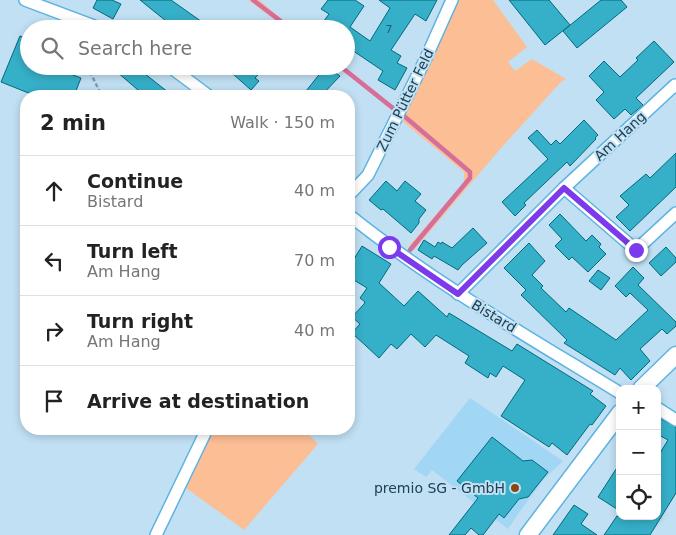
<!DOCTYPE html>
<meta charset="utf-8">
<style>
body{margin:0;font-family:"DejaVu Sans",sans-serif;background:#f6f6f6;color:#222}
.controls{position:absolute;right:15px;bottom:15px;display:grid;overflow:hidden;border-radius:10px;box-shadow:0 2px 8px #0003}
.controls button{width:45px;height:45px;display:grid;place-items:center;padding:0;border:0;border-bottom:1px solid #e0e0e0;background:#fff;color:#222;font:25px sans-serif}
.stop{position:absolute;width:15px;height:15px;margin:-11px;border:4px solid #7c3aed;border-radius:50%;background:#fff}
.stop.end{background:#7c3aed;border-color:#fff;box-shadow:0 1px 5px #0008}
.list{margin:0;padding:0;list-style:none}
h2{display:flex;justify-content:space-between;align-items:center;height:65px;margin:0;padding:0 20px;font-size:21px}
h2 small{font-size:16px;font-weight:400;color:#767676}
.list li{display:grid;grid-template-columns:32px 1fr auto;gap:15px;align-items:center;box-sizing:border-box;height:70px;padding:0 20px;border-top:1px solid #e0e0e0}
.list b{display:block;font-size:19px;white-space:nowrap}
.list p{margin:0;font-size:16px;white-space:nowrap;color:#767676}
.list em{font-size:16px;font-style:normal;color:#767676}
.icon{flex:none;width:28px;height:28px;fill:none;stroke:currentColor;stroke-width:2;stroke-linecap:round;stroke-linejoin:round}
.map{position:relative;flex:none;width:676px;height:535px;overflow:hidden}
.search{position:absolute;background:#fff;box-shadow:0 2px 8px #0003;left:20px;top:20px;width:335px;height:55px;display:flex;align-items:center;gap:12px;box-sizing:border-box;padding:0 18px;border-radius:28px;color:#767676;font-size:19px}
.panel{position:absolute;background:#fff;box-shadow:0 2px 8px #0003;left:20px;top:90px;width:335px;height:345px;border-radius:20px}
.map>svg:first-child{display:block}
</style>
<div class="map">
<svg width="676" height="535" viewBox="0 0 676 535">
<rect width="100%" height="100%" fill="#c1e0f3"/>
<!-- built -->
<path fill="#a1d6f5" d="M 470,398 L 563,461 L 544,479 L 518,514 L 508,529 L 432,470 L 426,477 L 414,469 Z"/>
<!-- green -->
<g fill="#fcbe95">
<path d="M 248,0 L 259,0 L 294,29 L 287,29 Z"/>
<path d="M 457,0 L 493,0 L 527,47 L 508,62 L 515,71 L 532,59 L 566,79 L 560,83 L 501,148 L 414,250 L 409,246 L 464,182 L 464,172 L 401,120 Z"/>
<path d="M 337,66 L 344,66 L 396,108 L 394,112 Z"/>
<path d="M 211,429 L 303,429 L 318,444 L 244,530 L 186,488 L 162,535 L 159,535 Z"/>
</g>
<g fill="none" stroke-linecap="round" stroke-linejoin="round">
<!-- stream -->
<g stroke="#d46e9a" stroke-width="4.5">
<path d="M 253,0 L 291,29"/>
<path d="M 340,66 L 394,109"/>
<path d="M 404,116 L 470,172 L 470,178 L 410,250"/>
</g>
</g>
<!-- building -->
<g fill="#36afc8" stroke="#006a7c">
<path d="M 97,0 L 112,0 L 121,4 L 113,19 L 93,8 Z"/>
<path d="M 140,0 L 171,0 L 212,29 L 176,29 Z"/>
<path d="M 328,0 L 355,0 L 364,6 L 350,27 L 370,41 L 390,8 L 379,0 L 437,0 L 426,21 L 415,14 L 391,50 L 401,56 L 397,63 L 407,68 L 395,90 L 378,80 L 383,71 L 346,46 L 346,29 L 318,29 L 329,14 L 321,9 Z"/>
<path d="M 509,0 L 549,0 L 570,25 L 545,45 Z"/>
<path d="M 601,0 L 621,0 L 627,7 L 577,48 L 563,31 Z"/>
<path d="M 20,36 L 29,39 L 29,66 L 62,66 L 60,70 L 81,78 L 74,96 L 51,96 L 41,92 L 40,96 L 36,96 L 1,82 Z"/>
<path d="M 654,41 L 674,62 L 636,98 L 643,105 L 631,115 L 625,109 L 614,119 L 596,100 L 604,92 L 589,76 L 604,61 L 620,77 L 638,60 L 636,58 Z"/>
<path d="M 110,66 L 135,66 L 173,96 L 145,96 Z"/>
<path d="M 240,66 L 266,66 L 255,78 L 259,81 L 251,90 L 233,74 Z"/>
<path d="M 326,66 L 340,76 L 321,96 L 302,96 Z"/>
<path d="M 584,120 L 598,135 L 595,138 L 596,139 L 570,166 L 567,162 L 524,203 L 526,205 L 515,216 L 502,202 L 548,159 L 528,138 L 537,130 L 551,145 L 556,140 L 560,144 Z"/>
<path d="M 676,153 L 676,187 L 630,231 L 616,217 L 629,205 L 620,196 L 646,174 L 650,178 Z"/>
<path d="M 386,181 L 397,191 L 405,181 L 421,194 L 415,201 L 426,210 L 419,219 L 419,223 L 411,233 L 383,209 L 381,210 L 369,200 Z"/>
<path d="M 560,214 L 586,241 L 592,235 L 601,244 L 599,247 L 606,254 L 588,272 L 572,257 L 569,260 L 555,246 L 562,239 L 549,225 Z"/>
<path d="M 473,228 L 487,243 L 462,265 L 458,270 L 434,256 L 432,259 L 418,250 L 424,240 L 435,247 L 438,242 L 441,244 L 442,242 L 452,248 Z"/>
<path d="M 529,243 L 545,261 L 532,275 L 543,286 L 541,288 L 566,312 L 569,308 L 616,340 L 648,310 L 630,293 L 626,297 L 615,286 L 633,267 L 644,278 L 638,285 L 676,322 L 676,326 L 667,334 L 662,329 L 640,349 L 650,361 L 631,380 L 620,368 L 615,375 L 564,343 L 567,340 L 521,295 L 526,290 L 504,268 Z"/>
<path d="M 362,246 L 391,264 L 379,283 L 404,306 L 418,291 L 447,317 L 449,313 L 512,351 L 517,344 L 593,391 L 590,394 L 606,406 L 592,425 L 590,424 L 567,455 L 552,443 L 549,447 L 501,416 L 525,380 L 503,366 L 496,377 L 490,373 L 488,378 L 465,363 L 469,356 L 436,335 L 425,347 L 411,334 L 397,349 L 391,344 L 379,358 L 352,333 L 360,324 L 352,317 L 364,304 L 365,302 L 360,298 L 367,288 L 349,277 L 349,267 Z"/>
<path d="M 666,247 L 676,258 L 676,262 L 661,276 L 649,263 Z"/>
<path d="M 598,270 L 610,278 L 601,290 L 589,281 Z"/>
<path d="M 657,417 L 676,427 L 676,493 L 650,535 L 604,535 L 617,516 L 657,516 L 657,458 L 668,440 L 657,434 Z"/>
<path d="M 492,437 L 523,461 L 532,460 L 548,472 L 528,497 L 519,499 L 504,518 L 499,514 L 483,535 L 479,535 L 471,528 L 465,535 L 449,535 L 478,498 L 457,481 Z"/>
<path d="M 620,463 L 620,511 L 598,497 Z"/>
<path d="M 574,505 L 588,514 L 581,524 L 597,535 L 553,535 Z"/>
</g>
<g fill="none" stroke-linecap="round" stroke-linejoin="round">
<defs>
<g id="minor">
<path d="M 25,0 L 102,29"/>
<path d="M 169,66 L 209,96"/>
<path d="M 564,188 L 636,250 L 676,213"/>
<path d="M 349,195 L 368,175 L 426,58 L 452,0"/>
<path d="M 349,215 C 434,283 527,336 620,393"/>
<path d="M 458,294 L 564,188 L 675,85 L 676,87"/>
<path d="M 657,408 L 676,420"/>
<path d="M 156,535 L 207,429"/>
</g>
<g id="secondary">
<path d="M 641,389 L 676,355"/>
<path d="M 528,535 L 620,413"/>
</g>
</defs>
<!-- minor casing -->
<use href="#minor" stroke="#5db3e1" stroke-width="14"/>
<!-- secondary casing -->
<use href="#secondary" stroke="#5db3e1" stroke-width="19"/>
<!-- path -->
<path stroke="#7a9bae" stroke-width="2.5" stroke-dasharray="4 2.5" stroke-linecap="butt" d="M 87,66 L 102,96"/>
<!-- minor -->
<use href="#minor" stroke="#fff" stroke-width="11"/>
<!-- secondary -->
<use href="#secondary" stroke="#fff" stroke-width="16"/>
</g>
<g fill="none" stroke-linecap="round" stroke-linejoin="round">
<!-- route -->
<path stroke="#7c3aed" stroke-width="6" d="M 389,247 L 458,294 L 564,188 L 636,250"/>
</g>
<!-- markers -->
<circle fill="#8a4914" stroke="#c1e0f3" stroke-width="2" cx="515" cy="488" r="5"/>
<g text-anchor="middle" stroke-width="4" stroke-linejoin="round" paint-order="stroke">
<!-- number labels -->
<g font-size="11" fill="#235c71">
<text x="389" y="33">7</text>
</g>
<!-- street labels -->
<g font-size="14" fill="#1d4154" stroke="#c1e0f3">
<text transform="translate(405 100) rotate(-64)" y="5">Zum Pütter Feld</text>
<text transform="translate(620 136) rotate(-43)" y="5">Am Hang</text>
<text transform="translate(494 316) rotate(31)" y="5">Bistard</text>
</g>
<!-- poi labels -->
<g font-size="14" fill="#1d4154" stroke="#c1e0f3" text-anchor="end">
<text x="505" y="493">premio SG - GmbH</text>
</g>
</g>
</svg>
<div class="controls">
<button>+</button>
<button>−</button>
<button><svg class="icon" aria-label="locate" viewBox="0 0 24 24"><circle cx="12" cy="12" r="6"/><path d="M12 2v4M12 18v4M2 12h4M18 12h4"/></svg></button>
</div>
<div class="stop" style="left:389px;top:247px"></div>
<div class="stop end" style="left:636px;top:250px"></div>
<div class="search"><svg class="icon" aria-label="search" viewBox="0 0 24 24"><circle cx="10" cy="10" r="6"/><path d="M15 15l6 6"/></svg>Search here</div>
<section class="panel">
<h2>2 min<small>Walk · 150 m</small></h2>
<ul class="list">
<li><svg class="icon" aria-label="ahead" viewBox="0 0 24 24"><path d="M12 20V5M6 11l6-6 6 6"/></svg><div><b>Continue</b><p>Bistard</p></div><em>40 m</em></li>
<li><svg class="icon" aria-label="left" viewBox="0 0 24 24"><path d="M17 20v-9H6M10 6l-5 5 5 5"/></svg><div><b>Turn left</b><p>Am Hang</p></div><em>70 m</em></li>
<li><svg class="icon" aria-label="right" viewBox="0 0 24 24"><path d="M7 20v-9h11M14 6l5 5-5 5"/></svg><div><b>Turn right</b><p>Am Hang</p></div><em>40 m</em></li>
<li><svg class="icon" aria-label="arrive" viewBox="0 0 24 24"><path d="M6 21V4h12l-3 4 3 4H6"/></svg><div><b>Arrive at destination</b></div></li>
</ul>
</section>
</div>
